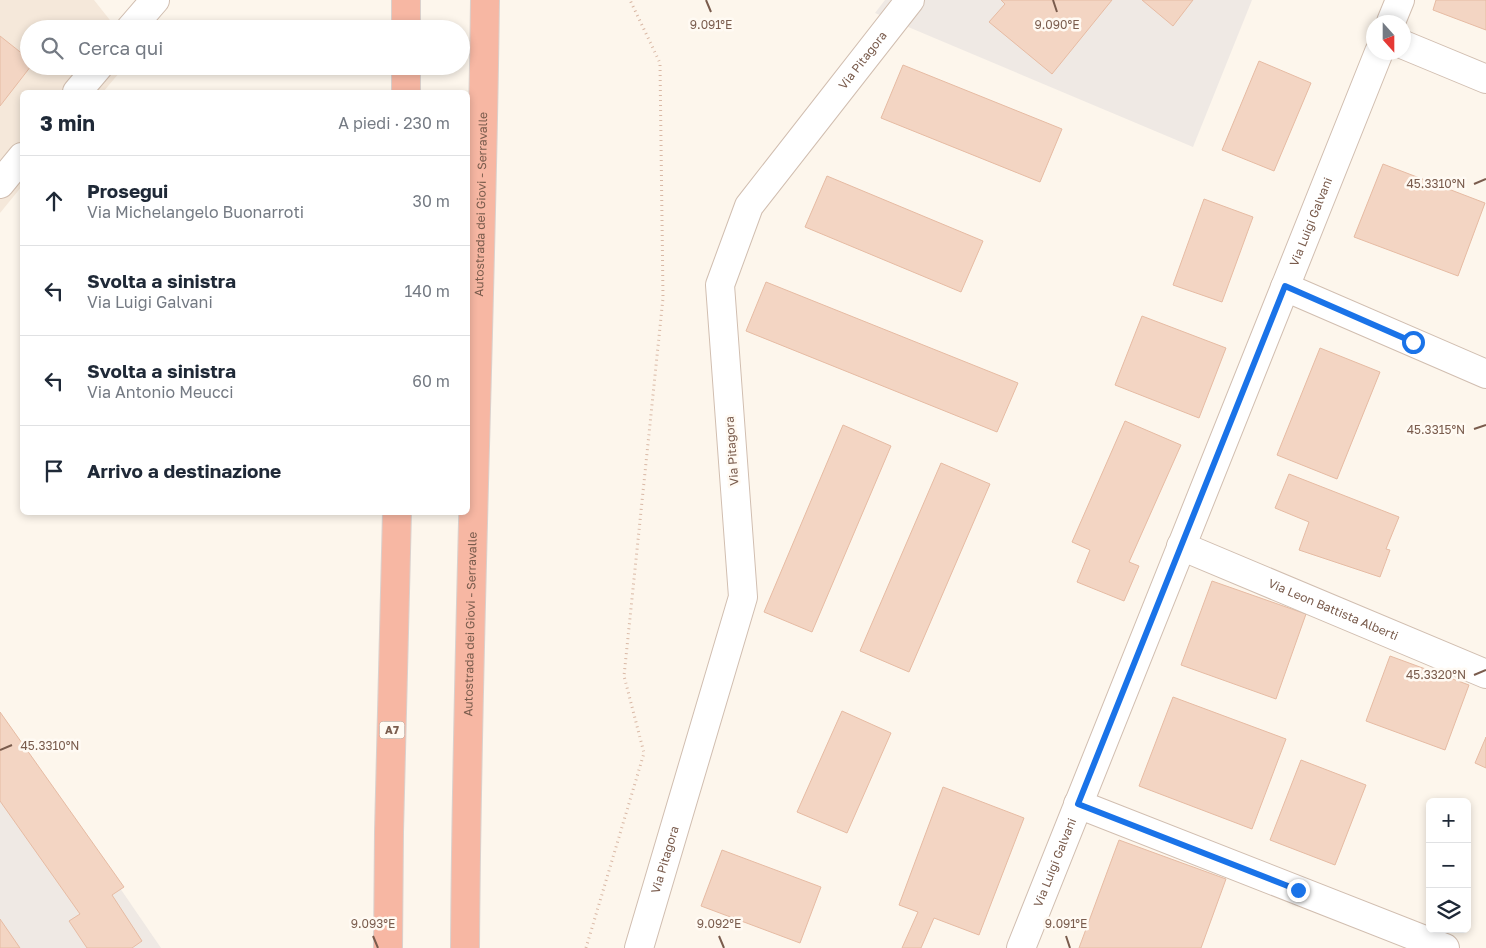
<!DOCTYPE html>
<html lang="it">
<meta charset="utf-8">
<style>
body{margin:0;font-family:"Golos Text",sans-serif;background:#f6f6f7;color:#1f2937}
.controls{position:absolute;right:15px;bottom:15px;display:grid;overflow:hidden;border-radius:8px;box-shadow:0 2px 8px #0003}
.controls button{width:45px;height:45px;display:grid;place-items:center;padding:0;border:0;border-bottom:1px solid #e0e1e3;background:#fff;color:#1f2937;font:25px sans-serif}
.compass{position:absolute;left:1366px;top:15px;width:45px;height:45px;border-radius:50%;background:#fff;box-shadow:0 2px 8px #0003;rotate:159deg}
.stop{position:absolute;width:15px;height:15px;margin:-11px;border:4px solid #1a73e8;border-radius:50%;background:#fff}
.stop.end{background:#1a73e8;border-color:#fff;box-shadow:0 1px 5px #0008}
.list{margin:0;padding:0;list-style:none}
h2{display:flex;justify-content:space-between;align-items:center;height:65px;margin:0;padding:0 20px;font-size:21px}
h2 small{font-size:16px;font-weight:400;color:#747a83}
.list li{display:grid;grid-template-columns:32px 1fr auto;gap:15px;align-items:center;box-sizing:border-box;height:90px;padding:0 20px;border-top:1px solid #e0e1e3}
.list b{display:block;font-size:19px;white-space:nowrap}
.list p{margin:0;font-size:16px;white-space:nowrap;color:#747a83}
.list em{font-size:16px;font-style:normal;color:#747a83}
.icon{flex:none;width:28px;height:28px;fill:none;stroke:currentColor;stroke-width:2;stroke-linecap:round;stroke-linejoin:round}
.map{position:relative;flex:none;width:1486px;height:948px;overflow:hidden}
.search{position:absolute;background:#fff;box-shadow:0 2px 8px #0003;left:20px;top:20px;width:450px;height:55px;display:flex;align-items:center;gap:12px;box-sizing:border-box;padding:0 18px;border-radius:28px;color:#747a83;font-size:19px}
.panel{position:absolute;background:#fff;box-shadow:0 2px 8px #0003;left:20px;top:90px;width:450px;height:425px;border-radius:8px}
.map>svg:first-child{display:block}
</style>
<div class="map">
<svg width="1486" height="948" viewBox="0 0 1486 948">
<rect width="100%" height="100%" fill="#fdf6ec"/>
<!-- residential -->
<path fill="#f5e8da" d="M 0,0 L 94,0 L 117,29 L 29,29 L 29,66 L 125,66 L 103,92 L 22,92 L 22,186 L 0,213 Z"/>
<!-- industrial -->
<g fill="#efe9e4">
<path d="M 885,0 L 1252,0 L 1193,147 L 875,13 Z"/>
<path d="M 0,713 L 161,948 L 0,948 Z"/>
</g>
<!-- building -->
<g fill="#f3d5c3" stroke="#e6bba3">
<path d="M 1001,0 L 1112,0 L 1052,74 L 989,22 L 1005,4 Z"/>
<path d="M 1142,0 L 1193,0 L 1173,26 Z"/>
<path d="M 1436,0 L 1486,0 L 1486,30 L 1433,10 Z"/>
<path d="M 0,36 L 29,59 L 29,66 L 31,66 L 0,106 Z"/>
<path d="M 1259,61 L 1311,83 L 1274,171 L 1222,150 Z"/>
<path d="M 903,65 L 1062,129 L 1040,182 L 881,118 Z"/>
<path d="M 1383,164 L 1485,203 L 1458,276 L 1354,237 Z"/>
<path d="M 827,176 L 983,241 L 961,292 L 805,227 Z"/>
<path d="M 1204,199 L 1253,217 L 1222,302 L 1173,285 Z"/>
<path d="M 766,282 L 1018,383 L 997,432 L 746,331 Z"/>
<path d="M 1142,316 L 1226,348 L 1199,418 L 1115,385 Z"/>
<path d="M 1320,348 L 1380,372 L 1337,479 L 1277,455 Z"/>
<path d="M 1125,421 L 1181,445 L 1129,562 L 1139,566 L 1124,601 L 1077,582 L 1090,550 L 1072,542 Z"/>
<path d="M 843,425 L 891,446 L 812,632 L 764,612 Z"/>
<path d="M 941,463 L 990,484 L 909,672 L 860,651 Z"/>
<path d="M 1289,474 L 1399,517 L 1386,549 L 1390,550 L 1380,577 L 1299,550 L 1309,522 L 1275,508 Z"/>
<path d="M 1212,581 L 1306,614 L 1276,699 L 1181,665 Z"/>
<path d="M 1390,656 L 1469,685 L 1445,750 L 1366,721 Z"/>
<path d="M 1173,697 L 1286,739 L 1252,829 L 1139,786 Z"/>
<path d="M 842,711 L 891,733 L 847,833 L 797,812 Z"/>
<path d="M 0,712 L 124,887 L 112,895 L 142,941 L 132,948 L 87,948 L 69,921 L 80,914 L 0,801 Z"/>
<path d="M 1486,737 L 1486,768 L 1475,763 Z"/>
<path d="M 1301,760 L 1366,785 L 1335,865 L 1270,840 Z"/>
<path d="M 943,787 L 1024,818 L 979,935 L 934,918 L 921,948 L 902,948 L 918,912 L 899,905 Z"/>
<path d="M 1119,840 L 1226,879 L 1201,948 L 1079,948 Z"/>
<path d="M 722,850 L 821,887 L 800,943 L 701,906 Z"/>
<path d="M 0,919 L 20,948 L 0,948 Z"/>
</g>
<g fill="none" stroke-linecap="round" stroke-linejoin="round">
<defs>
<g id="minor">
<path d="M 1391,22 L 1400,0"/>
<path d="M 1404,45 L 1486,79"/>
<path d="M 1285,287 L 1486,374"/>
<path id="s1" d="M 1181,546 L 1486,674"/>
<path d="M 1078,804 L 1445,948"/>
<path id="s2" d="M 639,948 L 743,597 L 720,285 L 749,206 L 910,0"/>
<path id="s3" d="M 1021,948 L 1379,52"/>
</g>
<g id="tertiary">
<path d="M 130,29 L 155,0"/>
<path d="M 77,92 L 99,66"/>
<path d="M 0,184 L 22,157"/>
</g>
<g id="motorway">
<path d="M 406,29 L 406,0"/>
<path d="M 406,92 L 406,66"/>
<path d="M 388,948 L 389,832 L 397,512"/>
<path id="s4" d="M 465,948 C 467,632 481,316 485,0"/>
</g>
</defs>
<!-- minor casing -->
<use href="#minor" stroke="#d1beb0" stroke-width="30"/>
<!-- tertiary casing -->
<use href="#tertiary" stroke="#d1beb0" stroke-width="30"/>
<!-- motorway casing -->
<use href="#motorway" stroke="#dad1cd" stroke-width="30"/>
<!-- path -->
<path stroke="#d9b8a5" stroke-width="3" stroke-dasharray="1 4" stroke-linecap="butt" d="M 586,948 L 644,753 L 624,676 L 663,298 L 660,63 L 630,0"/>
<!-- minor -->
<use href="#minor" stroke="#fff" stroke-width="28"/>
<!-- tertiary -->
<use href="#tertiary" stroke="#fff" stroke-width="28"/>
<!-- motorway -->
<use href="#motorway" stroke="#f7b7a3" stroke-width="28"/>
</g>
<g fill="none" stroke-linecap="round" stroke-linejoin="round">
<!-- route -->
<path stroke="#1a73e8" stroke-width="6" d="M 1298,890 L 1078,804 L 1285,286 L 1413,342"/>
</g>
<!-- ticks -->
<path fill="none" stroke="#7a5c4d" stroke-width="2" d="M 706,0 L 711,12M 1053,0 L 1057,12M 1474,184 L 1486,179M 1474,429 L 1486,425M 1474,675 L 1486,670M 0,750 L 12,745M 373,936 L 378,948M 719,936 L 724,948M 1066,936 L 1070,948"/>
<g text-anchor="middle" stroke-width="5" stroke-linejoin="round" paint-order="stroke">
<!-- shield labels -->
<rect fill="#fffaf3" stroke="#a28b7f" stroke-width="1" x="379.5" y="721.5" width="25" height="17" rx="4"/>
<g font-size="11" font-weight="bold" fill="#7a5c4d">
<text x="392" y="734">A7</text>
</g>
<!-- street labels -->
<g font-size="12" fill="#7a5c4d" stroke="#fffaf3">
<text dy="4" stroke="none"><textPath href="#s2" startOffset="948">Via Pitagora</textPath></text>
<text dy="4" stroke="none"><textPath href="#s4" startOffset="744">Autostrada dei Giovi - Serravalle</textPath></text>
<text dy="4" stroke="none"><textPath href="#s3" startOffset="782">Via Luigi Galvani</textPath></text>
<text transform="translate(732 451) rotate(-94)" y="4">Via Pitagora</text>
<text dy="4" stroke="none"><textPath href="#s1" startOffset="165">Via Leon Battista Alberti</textPath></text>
<text dy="4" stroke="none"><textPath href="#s4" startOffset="324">Autostrada dei Giovi - Serravalle</textPath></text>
<text dy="4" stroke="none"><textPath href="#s2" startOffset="92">Via Pitagora</textPath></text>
<text dy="4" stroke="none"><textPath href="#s3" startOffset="92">Via Luigi Galvani</textPath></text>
</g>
</g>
<g font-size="12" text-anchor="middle" fill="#7a5c4d" stroke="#fffaf3" stroke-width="5" stroke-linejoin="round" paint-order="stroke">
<text x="711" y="29">9.091°E</text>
<text x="1057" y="29">9.090°E</text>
<text x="1436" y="188">45.3310°N</text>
<text x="1436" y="434">45.3315°N</text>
<text x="1436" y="679">45.3320°N</text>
<text x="50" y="750">45.3310°N</text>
<text x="373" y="928">9.093°E</text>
<text x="719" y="928">9.092°E</text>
<text x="1066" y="928">9.091°E</text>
</g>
</svg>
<div class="controls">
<button>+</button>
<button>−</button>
<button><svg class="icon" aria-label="layers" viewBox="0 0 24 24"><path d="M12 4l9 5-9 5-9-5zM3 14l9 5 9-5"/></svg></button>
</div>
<svg class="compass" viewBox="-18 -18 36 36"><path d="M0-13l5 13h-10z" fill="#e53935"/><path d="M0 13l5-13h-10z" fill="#747a83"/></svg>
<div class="stop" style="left:1413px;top:342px"></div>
<div class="stop end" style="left:1298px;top:890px"></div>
<div class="search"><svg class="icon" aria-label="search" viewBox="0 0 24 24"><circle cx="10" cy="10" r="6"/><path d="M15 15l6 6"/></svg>Cerca qui</div>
<section class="panel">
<h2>3 min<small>A piedi · 230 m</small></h2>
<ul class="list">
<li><svg class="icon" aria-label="ahead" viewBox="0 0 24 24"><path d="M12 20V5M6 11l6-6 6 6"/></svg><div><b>Prosegui</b><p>Via Michelangelo Buonarroti</p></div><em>30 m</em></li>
<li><svg class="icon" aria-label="left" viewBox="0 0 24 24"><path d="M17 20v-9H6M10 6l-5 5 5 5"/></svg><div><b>Svolta a sinistra</b><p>Via Luigi Galvani</p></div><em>140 m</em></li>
<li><svg class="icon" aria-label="left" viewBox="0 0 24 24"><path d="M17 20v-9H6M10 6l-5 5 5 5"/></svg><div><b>Svolta a sinistra</b><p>Via Antonio Meucci</p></div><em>60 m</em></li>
<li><svg class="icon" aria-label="arrive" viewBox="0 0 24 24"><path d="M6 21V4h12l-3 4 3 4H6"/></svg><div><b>Arrivo a destinazione</b></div></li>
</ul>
</section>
</div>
